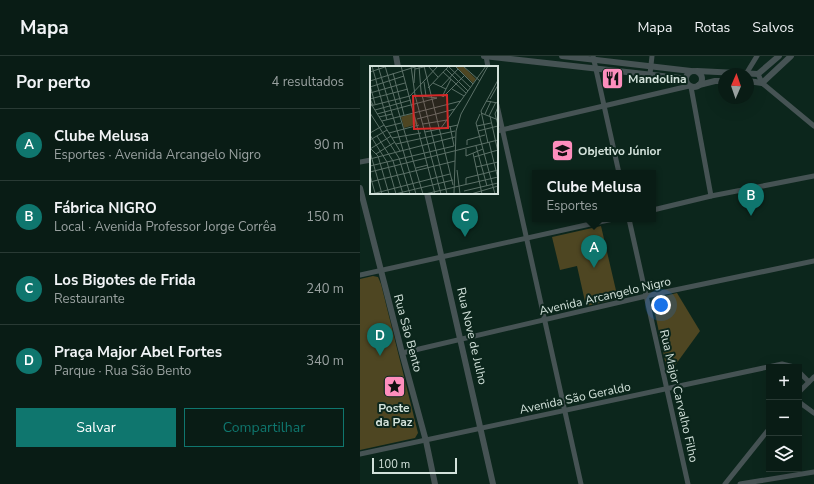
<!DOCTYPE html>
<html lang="pt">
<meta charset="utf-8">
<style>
body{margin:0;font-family:"Nunito Sans",sans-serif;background:#12251e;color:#f1f3f6}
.controls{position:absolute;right:12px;bottom:12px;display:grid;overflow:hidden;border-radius:0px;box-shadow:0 4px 16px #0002}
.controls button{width:36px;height:36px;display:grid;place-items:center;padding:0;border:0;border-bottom:1px solid #293a34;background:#091c15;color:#f1f3f6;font:20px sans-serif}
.compass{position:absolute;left:358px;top:12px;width:36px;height:36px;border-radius:50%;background:#091c15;box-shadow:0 4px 16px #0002;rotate:2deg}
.scale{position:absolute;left:12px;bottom:10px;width:85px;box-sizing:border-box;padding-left:4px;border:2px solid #d3e2db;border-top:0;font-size:11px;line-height:14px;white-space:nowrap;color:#d3e2db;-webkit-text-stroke:3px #0c261c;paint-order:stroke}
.you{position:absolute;left:301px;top:249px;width:14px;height:14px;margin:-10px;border:3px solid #fff;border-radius:50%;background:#1a73e8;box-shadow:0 0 0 6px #1a73e833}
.badge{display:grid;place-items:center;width:26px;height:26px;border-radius:50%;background:#0f766e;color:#fff;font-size:13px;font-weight:700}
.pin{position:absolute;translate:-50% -33px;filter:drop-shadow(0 1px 2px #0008)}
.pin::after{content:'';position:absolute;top:21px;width:14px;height:12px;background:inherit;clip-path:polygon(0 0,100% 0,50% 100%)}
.popup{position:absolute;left:172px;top:114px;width:124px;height:52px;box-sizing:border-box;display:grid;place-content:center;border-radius:0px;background:#091c15;filter:drop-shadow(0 1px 3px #0005);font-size:13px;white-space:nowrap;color:#99a1a0}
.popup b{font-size:15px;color:#f1f3f6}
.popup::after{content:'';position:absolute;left:50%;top:100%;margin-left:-8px;border:8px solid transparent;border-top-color:#091c15}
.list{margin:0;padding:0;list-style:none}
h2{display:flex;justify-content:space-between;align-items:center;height:52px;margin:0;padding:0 16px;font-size:17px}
h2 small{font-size:13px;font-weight:400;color:#99a1a0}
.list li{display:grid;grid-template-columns:26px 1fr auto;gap:12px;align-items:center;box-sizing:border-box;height:72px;padding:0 16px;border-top:1px solid #293a34}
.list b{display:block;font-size:15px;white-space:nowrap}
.list p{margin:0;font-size:13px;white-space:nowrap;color:#99a1a0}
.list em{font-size:13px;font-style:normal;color:#99a1a0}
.actions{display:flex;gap:8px;padding:12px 16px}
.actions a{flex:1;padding:9px 0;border:1px solid #0f766e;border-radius:0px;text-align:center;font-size:14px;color:#0f766e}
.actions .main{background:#0f766e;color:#fff}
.icon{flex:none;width:22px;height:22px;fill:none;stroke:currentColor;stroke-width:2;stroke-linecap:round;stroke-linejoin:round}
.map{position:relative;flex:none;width:454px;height:428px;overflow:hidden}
header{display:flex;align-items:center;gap:24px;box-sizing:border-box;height:56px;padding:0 20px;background:#091c15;border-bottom:1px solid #293a34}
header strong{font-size:19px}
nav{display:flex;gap:22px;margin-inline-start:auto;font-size:14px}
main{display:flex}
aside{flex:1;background:#091c15}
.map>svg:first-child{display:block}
</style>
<header>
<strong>Mapa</strong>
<nav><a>Mapa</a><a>Rotas</a><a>Salvos</a></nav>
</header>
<main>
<aside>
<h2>Por perto<small>4 resultados</small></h2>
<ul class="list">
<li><span class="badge">A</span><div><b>Clube Melusa</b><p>Esportes · Avenida Arcangelo Nigro</p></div><em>90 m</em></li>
<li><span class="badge">B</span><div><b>Fábrica NIGRO</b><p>Local · Avenida Professor Jorge Corrêa</p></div><em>150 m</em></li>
<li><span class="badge">C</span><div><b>Los Bigotes de Frida</b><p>Restaurante</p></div><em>240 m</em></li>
<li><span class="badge">D</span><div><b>Praça Major Abel Fortes</b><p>Parque · Rua São Bento</p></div><em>340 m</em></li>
</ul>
<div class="actions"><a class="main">Salvar</a><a>Compartilhar</a></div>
</aside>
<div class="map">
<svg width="454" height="428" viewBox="0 0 454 428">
<rect width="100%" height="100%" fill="#0c261c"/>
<!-- green -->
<g fill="#4e4622">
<path d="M 241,170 L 258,243 L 226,250 L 217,210 L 200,214 L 192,181 Z"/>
<path d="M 13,220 L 18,221 L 21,228 L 58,377 L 55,382 L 0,394 L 0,223 Z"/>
<path d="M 317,237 L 340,275 L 308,319 L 292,243 Z"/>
</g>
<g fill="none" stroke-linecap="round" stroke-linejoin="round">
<!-- minor -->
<g stroke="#465354" stroke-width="5">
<path d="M 126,0 L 128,11"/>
<path d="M 233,0 L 259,117"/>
<path d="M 290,18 L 292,0"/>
<path d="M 386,18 L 397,0"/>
<path d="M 398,18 L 402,27 L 454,70"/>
<path d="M 331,31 L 351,140"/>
<path d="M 137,49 L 221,428"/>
<path d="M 137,75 L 329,30"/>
<path d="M 0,106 L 11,104"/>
<path d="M 293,154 L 351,140 L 454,120"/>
<path d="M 269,163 L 328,428"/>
<path d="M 0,219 L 253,163"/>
<path d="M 42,297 L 286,240 L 454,205"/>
<path d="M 439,316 L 449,326"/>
<path d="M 439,336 L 454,321"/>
<path d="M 439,346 L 454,357"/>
<path d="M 0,398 L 422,308 L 434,311"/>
<path d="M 365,428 L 409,373"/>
<path d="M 380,428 L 454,416"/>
</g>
<!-- tertiary -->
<g stroke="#465354" stroke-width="6">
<path d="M 36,0 L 38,11"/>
<path d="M 124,0 L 320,22 L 326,27"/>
<path d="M 202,0 L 331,15"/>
<circle cx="334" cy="23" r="8"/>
<path d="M 337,15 L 398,18 L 419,0"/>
<path d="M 388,25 L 402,27 L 431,0"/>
<path d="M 339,29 L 355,25 L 364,25"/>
<path d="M 0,132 L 42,297 L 66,385 L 75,428"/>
<path d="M 67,137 L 133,428"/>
</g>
</g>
<!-- icons -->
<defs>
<symbol id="restaurant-square" viewBox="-11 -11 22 22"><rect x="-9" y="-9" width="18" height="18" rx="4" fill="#fe8ebd" stroke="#0c261c"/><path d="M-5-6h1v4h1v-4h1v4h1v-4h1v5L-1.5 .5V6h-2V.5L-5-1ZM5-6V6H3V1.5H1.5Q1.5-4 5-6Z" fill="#111"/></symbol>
<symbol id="school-square" viewBox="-11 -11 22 22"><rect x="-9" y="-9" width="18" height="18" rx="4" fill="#fe8ebd" stroke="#0c261c"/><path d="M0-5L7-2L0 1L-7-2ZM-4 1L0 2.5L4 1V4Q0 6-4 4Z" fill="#111"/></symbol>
<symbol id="sight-square" viewBox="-11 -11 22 22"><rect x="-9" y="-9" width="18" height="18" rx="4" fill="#fe8ebd" stroke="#0c261c"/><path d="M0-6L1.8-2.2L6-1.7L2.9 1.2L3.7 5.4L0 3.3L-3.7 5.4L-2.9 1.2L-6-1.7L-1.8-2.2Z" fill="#111"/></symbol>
</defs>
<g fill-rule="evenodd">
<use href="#restaurant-square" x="240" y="10" width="25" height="25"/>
<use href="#school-square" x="190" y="82" width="25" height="25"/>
<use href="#sight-square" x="22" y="318" width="25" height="25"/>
</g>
<g text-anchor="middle" stroke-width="4" stroke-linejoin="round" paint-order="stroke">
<!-- poi labels -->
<g font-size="12" font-weight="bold" fill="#d3e2db" stroke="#0c261c" text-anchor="start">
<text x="268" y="27">Mandolina</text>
<text x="218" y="99">Objetivo Júnior</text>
<text x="34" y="356" text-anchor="middle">Poste<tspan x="34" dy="14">da Paz</tspan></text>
</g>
<!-- street labels -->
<g font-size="12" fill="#d3e2db" stroke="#0c261c">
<text transform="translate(245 240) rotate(-13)" y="4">Avenida Arcangelo Nigro</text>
<text transform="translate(48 277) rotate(75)" y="4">Rua São Bento</text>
<text transform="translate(112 280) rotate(77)" y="4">Rua Nove de Julho</text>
<text transform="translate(319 340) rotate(77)" y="4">Rua Major Carvalho Filho</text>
<text transform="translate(215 342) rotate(-12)" y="4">Avenida São Geraldo</text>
</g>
</g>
<!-- overview -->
<g transform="translate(10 10)">
<rect width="128" height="128" fill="#0c261c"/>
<path d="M 85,0 L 93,0 L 106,13 L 103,17 ZM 44,47 L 48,58 L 34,62 L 31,51 Z" fill="#4e4622"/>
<path fill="none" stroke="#5c7168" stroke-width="1" d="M 2,0 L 17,54M 8,0 L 46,128M 15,0 L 53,128M 31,0 L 65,128M 41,0 L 45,29 L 71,128M 49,0 L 51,25 L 77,128M 54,0 L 83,119M 58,0 L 68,11M 78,0 L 101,22M 85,0 L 103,18M 93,0 L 110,15M 45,3 L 58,0M 76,3 L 98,25M 0,6 L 18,0M 73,6 L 96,27M 23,7 L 34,49M 0,15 L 45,1M 54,16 L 56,30M 44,17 L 45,1M 63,17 L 76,23M 0,19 L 5,38M 0,21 L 34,10M 71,21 L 88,3M 58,22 L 79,0M 82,23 L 94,30M 0,27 L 35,17M 44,29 L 67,32M 72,31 L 81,13M 73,31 L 94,10M 120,33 L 128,19M 116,35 L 128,37M 0,36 L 30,85M 3,39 L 0,33 L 38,23M 0,40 L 40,30 L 68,0M 128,41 L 125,48 L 128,59M 5,44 L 41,34M 0,47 L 29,92 L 40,128M 111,47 L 126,53M 7,48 L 67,32M 110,48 L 106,57 L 125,128M 115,48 L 121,35M 119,50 L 126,36M 120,50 L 128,86M 9,51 L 22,48M 47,53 L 85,43M 12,55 L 91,35M 53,58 L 77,54M 80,60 L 84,80M 107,60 L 121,57M 15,61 L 31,57M 71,62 L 116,0M 108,65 L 128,60M 55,66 L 88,59M 0,67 L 14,59M 19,67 L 49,59M 0,69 L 17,96 L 26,128M 7,70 L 23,95 L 33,128M 22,72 L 51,67M 0,74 L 17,64M 119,76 L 128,113M 118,77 L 111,45 L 128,14M 26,78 L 85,65M 97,79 L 97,74 L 115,69M 106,80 L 117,120M 0,82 L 8,90 L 19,128M 0,83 L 21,70M 96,83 L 96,90 L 113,83M 0,86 L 12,128M 103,87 L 112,128M 6,88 L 25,76M 104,91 L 128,84M 0,93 L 85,71M 0,100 L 84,80M 106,101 L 128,96M 46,102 L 58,99M 87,104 L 90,128M 0,106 L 128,74M 0,109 L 5,127M 0,116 L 85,95M 96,118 L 96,112 L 128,104M 94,125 L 128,117M 84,127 L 86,65 L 91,48 L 118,0M 2,128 L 80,108M 25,128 L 83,114M 55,128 L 128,111M 101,128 L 128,120"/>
<path fill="#d62828" fill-opacity="0.15" stroke="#d62828" stroke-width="2" d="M 77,29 L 78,62 L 44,63 L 43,30 Z"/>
<rect width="128" height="128" fill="none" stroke="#d3e2db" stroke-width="2"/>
</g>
</svg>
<div class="controls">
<button>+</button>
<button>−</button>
<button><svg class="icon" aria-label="layers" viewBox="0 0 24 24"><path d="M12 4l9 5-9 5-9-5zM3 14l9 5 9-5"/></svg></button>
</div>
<svg class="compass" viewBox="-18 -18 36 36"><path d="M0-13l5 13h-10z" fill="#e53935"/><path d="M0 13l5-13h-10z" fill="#99a1a0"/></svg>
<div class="scale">100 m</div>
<div class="you"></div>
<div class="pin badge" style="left:234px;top:212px">A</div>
<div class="popup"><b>Clube Melusa</b>Esportes</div>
<div class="pin badge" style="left:391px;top:160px">B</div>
<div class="pin badge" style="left:105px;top:181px">C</div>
<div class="pin badge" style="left:20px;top:300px">D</div>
</div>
</main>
